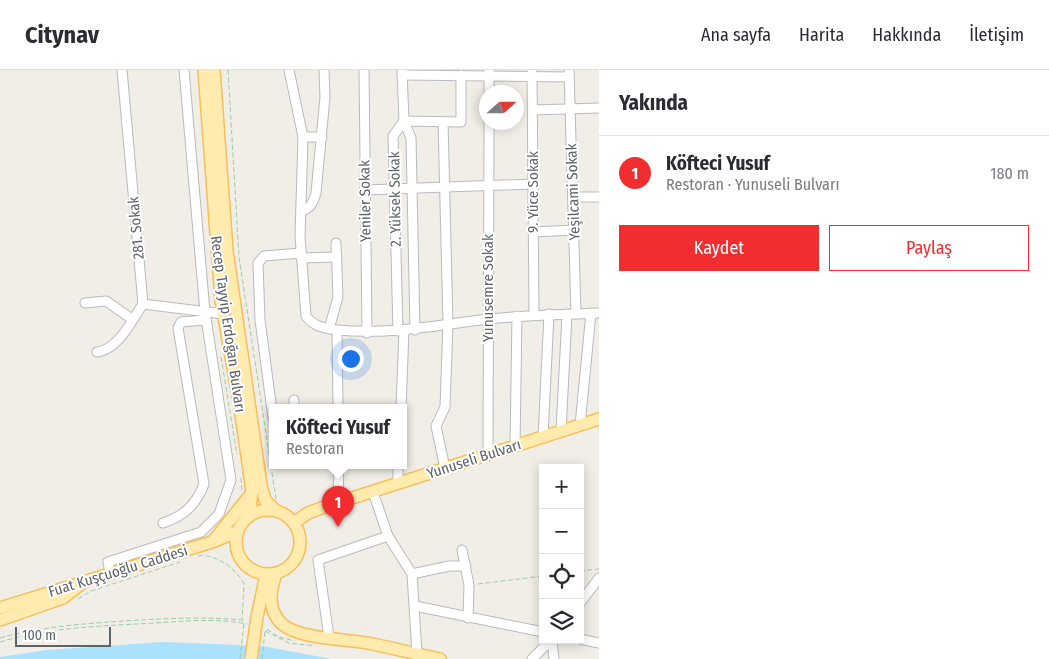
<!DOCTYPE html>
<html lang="tr">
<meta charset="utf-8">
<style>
body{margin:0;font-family:"Fira Sans Condensed",sans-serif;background:#f2f2f3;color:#2b2b33}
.controls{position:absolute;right:15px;bottom:15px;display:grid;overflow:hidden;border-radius:0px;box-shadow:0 2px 12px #0003}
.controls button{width:45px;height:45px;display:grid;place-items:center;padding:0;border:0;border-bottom:1px solid #e1e1e2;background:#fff;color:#2b2b33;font:25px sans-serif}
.compass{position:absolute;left:479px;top:15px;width:45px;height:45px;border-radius:50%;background:#fff;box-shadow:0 2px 12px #0003;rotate:69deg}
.scale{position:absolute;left:15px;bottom:12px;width:96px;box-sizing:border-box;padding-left:5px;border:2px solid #5e6368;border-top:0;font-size:14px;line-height:18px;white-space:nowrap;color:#5e6368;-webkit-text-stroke:4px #fff;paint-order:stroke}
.you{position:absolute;left:350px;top:288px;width:18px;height:18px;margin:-12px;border:4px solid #fff;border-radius:50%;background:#1a73e8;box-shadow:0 0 0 8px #1a73e833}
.badge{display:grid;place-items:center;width:32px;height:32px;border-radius:50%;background:#f12d2f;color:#fff;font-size:16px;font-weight:700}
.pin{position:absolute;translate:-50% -41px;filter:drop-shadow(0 1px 2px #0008)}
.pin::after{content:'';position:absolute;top:26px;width:18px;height:15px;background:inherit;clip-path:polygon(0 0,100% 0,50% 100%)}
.popup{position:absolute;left:269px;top:334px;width:138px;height:65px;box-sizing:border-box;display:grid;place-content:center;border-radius:0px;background:#fff;filter:drop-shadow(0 1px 4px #0005);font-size:16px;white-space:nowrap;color:#7c7c81}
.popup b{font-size:19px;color:#2b2b33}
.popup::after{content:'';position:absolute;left:50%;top:100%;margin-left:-10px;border:10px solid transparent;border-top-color:#fff}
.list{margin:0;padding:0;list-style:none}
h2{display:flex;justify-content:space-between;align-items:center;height:65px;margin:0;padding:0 20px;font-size:21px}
h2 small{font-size:16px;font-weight:400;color:#7c7c81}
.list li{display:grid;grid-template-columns:32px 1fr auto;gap:15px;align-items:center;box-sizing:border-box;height:75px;padding:0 20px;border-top:1px solid #e1e1e2}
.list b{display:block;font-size:19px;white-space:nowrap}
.list p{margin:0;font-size:16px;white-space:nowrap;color:#7c7c81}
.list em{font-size:16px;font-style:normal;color:#7c7c81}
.actions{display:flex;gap:10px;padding:15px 20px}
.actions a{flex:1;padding:11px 0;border:1px solid #f12d2f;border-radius:0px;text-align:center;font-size:18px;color:#f12d2f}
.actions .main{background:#f12d2f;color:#fff}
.icon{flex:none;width:28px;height:28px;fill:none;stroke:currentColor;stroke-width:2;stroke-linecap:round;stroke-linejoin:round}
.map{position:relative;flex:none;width:599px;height:589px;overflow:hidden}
header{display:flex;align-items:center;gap:30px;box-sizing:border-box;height:70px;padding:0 25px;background:#fff;border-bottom:1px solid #e1e1e2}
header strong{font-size:24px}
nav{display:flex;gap:28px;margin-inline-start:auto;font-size:18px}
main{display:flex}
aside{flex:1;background:#fff}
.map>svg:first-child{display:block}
</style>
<header>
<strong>Citynav</strong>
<nav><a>Ana sayfa</a><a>Harita</a><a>Hakkında</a><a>İletişim</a></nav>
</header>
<main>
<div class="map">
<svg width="599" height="589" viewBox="0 0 599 589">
<rect width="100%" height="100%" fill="#f1eee7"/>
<!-- water -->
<path fill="#a9e1ff" d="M 163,572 L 262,576 L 332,589 L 0,589 L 0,587 L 47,580 Z"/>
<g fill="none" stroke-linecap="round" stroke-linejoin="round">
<defs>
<g id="minor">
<path d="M 122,0 L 143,234 L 224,244"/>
<path d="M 289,0 L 303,67 L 300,166 L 306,246 C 314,257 324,258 337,260"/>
<path d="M 364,0 L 367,263"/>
<path d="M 532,0 L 534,244"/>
<path d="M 569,0 L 576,244"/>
<path d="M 402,5 L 569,7"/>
<path d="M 489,22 L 489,0"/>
<path d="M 533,40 L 599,38"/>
<path d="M 443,52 L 448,254 L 445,337 L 436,356 L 445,398"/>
<path d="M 303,67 L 322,67"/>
<path d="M 364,120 L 533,114"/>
<path d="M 573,127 L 599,127"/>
<path d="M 301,141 C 311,138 313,133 316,123 L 325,27 L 324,0"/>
<path d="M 533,162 L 574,160"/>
<path d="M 301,188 L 337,187"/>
<path d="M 85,233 L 106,231 L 132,249"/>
<path d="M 329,259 L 338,227 L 336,173"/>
<path d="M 415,260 L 411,68 L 404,51 L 461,52 L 461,5"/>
<path d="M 398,261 L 393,66 L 404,51 L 402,0"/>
<path d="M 97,282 C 118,280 132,250 143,234"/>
<path d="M 294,330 L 294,338"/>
<path d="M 338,338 L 337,260 C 389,265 437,255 489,249 C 526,245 562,245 599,243"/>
<path d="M 401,338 L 404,260"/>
<path d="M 273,348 L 260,250 L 258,193 L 264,186 L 301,183"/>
<path d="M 580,355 L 591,243"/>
<path d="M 561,361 L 567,244"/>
<path d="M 543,367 L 549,244"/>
<path d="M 515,376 L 517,246"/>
<path d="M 488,384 L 489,52"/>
<path d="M 338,396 L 339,433"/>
<path d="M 398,413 L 398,396"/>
<path d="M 373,422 L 388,466 L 412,504 L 417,584"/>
<path d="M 163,453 C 184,446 196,435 204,414 L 178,258 L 181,252 L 206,250"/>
<path d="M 462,480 L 469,515 L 468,548"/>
<path d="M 110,502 L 108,492 L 201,462 L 219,444 L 231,410 L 205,242 L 184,0"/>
<path d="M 412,504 L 449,496 L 466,496"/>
<path d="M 580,533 L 599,508"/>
<path d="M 415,536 L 543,562"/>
<path d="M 329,567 L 318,490 L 388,466"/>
<path d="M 580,569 L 599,573"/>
<path d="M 552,570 L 554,589"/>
<path d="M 532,589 L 551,570"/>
</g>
<g id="major">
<path d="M 204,0 L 221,230 L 240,338 L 252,421 L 250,438 L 246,447"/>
<path d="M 214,0 L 227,181 L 261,415 L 265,430 L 275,440"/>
<circle cx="268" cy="472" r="32"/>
<path d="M 294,453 L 308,443 L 324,437 L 599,349"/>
<path d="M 214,470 L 251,424"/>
<path d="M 276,504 C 270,521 267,540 282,554 C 299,569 345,569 368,573 C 392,578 416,584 440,589"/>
<path d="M 0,538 L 215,471 L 236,462"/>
<path d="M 257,547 L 266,505"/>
<path d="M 0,550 L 63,528 L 80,515"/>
</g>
</defs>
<!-- minor casing -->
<use href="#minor" stroke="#b7babe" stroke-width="11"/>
<!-- major casing -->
<use href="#major" stroke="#f8be5a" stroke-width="14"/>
<!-- path -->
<g stroke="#9ccda6" stroke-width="1" stroke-dasharray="5 2.5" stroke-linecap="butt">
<path d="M 228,0 L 239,187 L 276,429"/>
<path d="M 221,287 L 237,384"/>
<path d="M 241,408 L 242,421"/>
<path d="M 198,486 C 215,483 237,499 244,514 L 242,550 L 244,553 L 240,589"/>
<path d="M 580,501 L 599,499"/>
<path d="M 478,514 L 543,506"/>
<path d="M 78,529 L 91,521 L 180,492"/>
<path d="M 265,561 L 289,573 L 315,576"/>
<path d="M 0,568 C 40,557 80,554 122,551 C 162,549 201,546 241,550"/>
<path d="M 0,572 C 51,557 103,556 155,553 C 186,551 217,548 247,554"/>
<path d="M 262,589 L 265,561 L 268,560 L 279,567 L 295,571"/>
</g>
<!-- minor -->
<use href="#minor" stroke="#fff" stroke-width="9"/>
<!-- major -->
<use href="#major" stroke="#ffebae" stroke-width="11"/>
<defs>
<path id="major-bridge" d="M 251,589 L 257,547"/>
</defs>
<!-- major-bridge casing -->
<use href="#major-bridge" stroke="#f8be5a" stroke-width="14" stroke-linecap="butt"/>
<!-- major-bridge -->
<use href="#major-bridge" stroke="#ffebae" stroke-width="11"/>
</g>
<g text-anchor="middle" stroke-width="4" stroke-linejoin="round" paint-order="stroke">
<!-- street labels -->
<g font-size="15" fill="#5e6368" stroke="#fff">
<text transform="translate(533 122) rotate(-90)" y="5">9. Yüce Sokak</text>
<text transform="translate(573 122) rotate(-92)" y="5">Yeşilcami Sokak</text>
<text transform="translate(395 129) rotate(-91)" y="5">2. Yüksek Sokak</text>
<text transform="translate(365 131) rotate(-91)" y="5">Yeniler Sokak</text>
<text transform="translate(136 158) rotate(-95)" y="5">281. Sokak</text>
<text transform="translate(488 218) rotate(-90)" y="5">Yunusemre Sokak</text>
<text transform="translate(228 254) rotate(82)" y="5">Recep Tayyip Erdoğan Bulvarı</text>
<text transform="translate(474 389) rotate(-18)" y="5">Yunuseli Bulvarı</text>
<text transform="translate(118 501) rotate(-17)" y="5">Fuat Kuşçuoğlu Caddesi</text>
</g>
</g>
</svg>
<div class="controls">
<button>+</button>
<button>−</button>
<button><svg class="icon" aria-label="locate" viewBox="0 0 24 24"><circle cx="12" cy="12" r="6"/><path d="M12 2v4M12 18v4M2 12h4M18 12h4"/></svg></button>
<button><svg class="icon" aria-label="layers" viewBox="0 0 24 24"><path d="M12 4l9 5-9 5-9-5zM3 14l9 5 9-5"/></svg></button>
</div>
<svg class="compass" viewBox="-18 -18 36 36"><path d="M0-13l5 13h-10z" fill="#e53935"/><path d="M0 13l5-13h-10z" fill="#7c7c81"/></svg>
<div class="scale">100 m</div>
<div class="you"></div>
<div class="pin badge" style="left:338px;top:457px">1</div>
<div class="popup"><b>Köfteci Yusuf</b>Restoran</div>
</div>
<aside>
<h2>Yakında<small></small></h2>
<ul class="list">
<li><span class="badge">1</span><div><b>Köfteci Yusuf</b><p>Restoran · Yunuseli Bulvarı</p></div><em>180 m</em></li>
</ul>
<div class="actions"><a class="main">Kaydet</a><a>Paylaş</a></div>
</aside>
</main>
